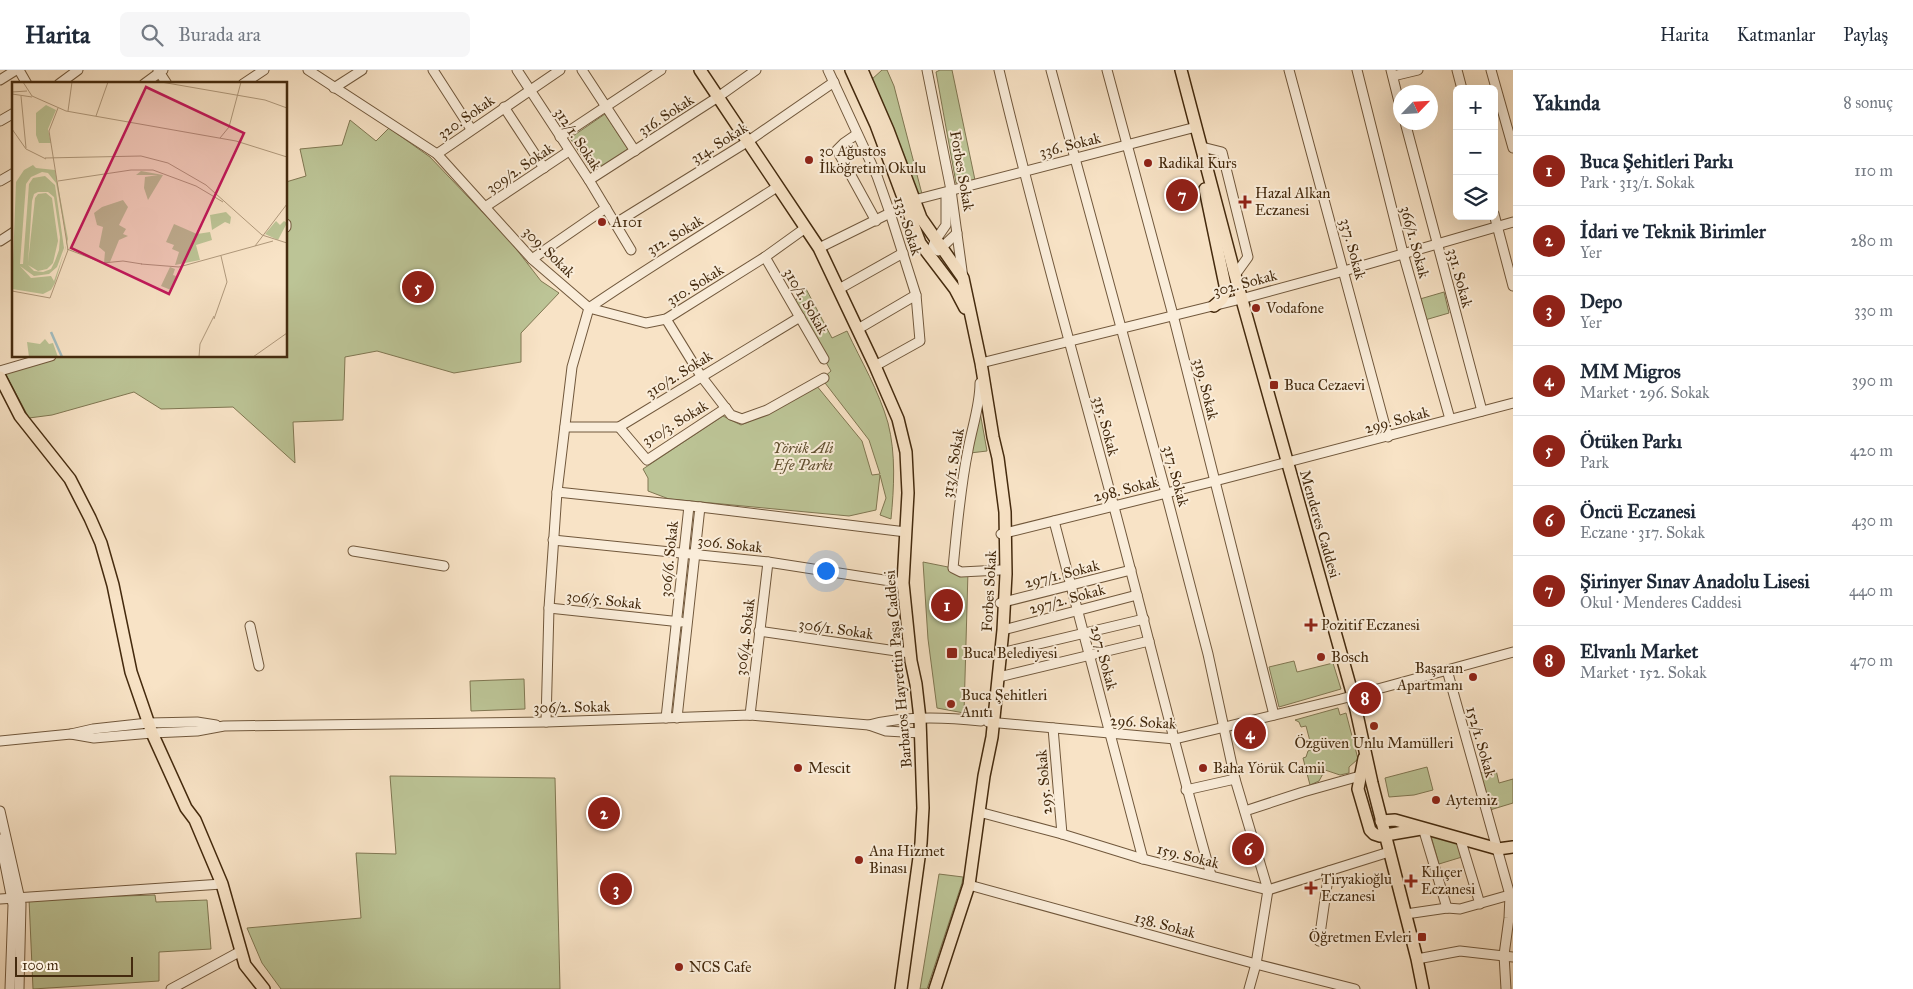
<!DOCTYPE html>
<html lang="tr">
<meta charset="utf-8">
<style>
body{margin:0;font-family:"IM FELL Great Primer",serif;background:#f6f6f7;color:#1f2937}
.controls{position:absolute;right:15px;top:15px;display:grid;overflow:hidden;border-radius:8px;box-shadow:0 5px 20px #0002}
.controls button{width:45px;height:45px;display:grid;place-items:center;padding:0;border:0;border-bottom:1px solid #e0e1e3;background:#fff;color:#1f2937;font:25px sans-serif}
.compass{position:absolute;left:1393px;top:15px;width:45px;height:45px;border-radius:50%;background:#fff;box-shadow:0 5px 20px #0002;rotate:65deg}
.scale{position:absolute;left:15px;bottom:12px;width:118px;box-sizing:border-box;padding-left:5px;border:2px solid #442a0e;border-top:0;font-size:14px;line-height:18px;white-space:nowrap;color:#442a0e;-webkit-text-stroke:4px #faedda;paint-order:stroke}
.you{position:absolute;left:825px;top:500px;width:18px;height:18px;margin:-12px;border:4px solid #fff;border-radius:50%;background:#1a73e8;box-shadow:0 0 0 8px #1a73e833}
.badge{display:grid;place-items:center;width:32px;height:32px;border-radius:50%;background:#8f2418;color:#fff;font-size:16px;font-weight:700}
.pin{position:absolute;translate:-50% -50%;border:2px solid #fff;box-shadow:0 1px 5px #0006}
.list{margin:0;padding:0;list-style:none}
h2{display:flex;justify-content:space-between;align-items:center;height:65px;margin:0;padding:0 20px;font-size:21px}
h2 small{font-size:16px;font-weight:400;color:#747a83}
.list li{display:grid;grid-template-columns:32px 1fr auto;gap:15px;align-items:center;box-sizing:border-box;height:70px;padding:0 20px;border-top:1px solid #e0e1e3}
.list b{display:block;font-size:19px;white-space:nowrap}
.list p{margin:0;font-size:16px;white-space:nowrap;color:#747a83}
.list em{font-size:16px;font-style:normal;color:#747a83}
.icon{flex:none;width:28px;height:28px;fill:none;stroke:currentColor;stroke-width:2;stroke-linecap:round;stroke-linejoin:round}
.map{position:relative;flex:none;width:1513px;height:919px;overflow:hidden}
header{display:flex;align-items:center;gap:30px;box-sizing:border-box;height:70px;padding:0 25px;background:#fff;border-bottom:1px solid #e0e1e3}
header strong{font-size:24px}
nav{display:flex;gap:28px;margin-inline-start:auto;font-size:18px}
.search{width:350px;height:45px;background:#f6f6f7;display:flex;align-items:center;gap:12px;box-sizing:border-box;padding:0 18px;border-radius:8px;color:#747a83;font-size:19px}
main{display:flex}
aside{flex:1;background:#fff}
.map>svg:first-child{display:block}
</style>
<header>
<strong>Harita</strong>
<div class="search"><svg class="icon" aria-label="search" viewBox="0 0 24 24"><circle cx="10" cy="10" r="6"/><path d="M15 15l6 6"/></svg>Burada ara</div>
<nav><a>Harita</a><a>Katmanlar</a><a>Paylaş</a></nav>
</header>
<main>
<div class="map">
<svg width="1513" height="919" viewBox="0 0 1513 919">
<rect width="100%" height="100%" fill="#f8e3c6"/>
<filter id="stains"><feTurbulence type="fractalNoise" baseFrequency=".004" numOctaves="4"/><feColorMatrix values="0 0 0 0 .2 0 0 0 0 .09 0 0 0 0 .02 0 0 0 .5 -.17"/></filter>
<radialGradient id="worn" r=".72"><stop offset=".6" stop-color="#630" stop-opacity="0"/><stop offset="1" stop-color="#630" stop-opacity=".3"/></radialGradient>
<!-- green -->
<g fill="#bcc496" stroke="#807752">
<path d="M 882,0 L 887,0 L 894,16 L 922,124 L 916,124 L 871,10 Z"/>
<path d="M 940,0 L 952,0 L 975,110 L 956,113 L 936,2 Z"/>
<path d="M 605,44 L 628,79 L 593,103 L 570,68 Z"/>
<path d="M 350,50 L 376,71 L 389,58 L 430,87 L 510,171 L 541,211 L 559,223 L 521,263 L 521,292 L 454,303 L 377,281 L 345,287 L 343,350 L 293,352 L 295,393 L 233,337 L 161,339 L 134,322 L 52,345 L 29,348 L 5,303 L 56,286 L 286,286 L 286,112 L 306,106 L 300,79 L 342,75 Z"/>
<path d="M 805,217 L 832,268 L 847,261 C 861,291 879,321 888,353 C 896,384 894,418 891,449 L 880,445 L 886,428 L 880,405 L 876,440 L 849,446 L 669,429 L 648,421 L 648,408 L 643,399 L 723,346 L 741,355 L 767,344 L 816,315 L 862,371 L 872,405 L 880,404 L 869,370 L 822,309 L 831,301 L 793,234 Z"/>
<path d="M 1444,222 L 1449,243 L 1425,250 L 1420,229 Z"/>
<path d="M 980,342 L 987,381 L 970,383 Z"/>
<path d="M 923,492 L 968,501 L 964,643 L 937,638 L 928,569 Z"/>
<path d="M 1294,591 L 1297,602 L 1333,593 L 1341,619 L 1279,637 L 1269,597 Z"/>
<path d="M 524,609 L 525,639 L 471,641 L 470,611 Z"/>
<path d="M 1338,638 L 1340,645 L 1346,643 L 1358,689 L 1349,697 L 1349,703 L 1340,705 L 1325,700 L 1319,711 L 1310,715 L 1303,688 L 1306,687 L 1308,681 L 1312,679 L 1306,656 L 1301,657 L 1299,652 L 1295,650 Z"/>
<path d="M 1427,697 L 1433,720 L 1414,725 L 1389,727 L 1385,708 Z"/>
<path d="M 1496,700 L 1499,713 L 1513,709 L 1513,733 L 1490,740 L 1480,703 Z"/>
<path d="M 390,706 L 555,708 L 560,919 L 281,919 L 262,893 L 247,858 L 361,848 L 356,783 L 396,784 Z"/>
<path d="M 1431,766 L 1457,773 L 1462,787 L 1439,794 Z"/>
<path d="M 939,804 L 963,807 L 962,813 L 927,919 L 920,919 Z"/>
<path d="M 155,825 L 156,832 L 207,830 L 211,879 L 159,882 L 159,911 L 33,919 L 29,829 Z"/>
</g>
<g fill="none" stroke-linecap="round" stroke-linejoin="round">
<defs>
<g id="minor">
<path d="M 19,0 L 27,14"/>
<path d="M 158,0 L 167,14"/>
<path d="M 308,0 L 437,84 L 532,189 L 589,238 L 646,253 L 666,249 L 765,187 L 804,159"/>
<path d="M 433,0 L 471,59"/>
<path d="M 517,0 L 589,110 L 631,180"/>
<path d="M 582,0 L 635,81"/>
<path d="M 828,0 L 877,106 L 890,143 L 916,225 L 920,271 L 875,296"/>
<path d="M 927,0 L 951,120 L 963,208"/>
<path d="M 999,0 C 1034,147 1075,291 1114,437 C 1147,560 1176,683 1211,805"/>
<path d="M 1051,0 L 1166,423 L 1208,584 L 1235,709 L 1268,820 L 1256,894 L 1249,919"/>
<path d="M 1107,0 L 1173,245 L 1274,645"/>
<path d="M 1289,0 L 1388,367"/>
<path d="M 1357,0 L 1403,183 L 1450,349"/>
<path d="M 1391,0 L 1400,36"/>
<path d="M 1457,0 L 1462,19"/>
<path d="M 1491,0 L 1513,78"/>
<path d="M 1393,6 L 1418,0"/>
<path d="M 0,10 L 16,0"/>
<path d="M 59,14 L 78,0"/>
<path d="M 144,14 L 163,0"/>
<path d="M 243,14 L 264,0"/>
<path d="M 334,18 L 362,0"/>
<path d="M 504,37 L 544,98"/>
<path d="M 0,51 L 14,43"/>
<path d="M 1405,52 L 1482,341"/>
<path d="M 857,64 L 844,73 L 837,80 L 876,151"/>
<path d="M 560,67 L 661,0"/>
<path d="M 1202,77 L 1222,82 L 1248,187 L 1235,205"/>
<path d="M 437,84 L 560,0"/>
<path d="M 589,110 L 718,27 L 756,0"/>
<path d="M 0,111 L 14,103"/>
<path d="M 914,130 L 1196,57"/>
<path d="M 485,137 L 569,81"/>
<path d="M 1494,144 L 1513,216"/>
<path d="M 616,153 L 747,72 L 834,12"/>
<path d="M 286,154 L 286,157"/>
<path d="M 0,171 L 14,162"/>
<path d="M 819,178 L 890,143"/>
<path d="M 938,181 L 957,163"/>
<path d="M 929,186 L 935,171 L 946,155 L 946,127 L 950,123"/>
<path d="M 765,187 L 824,289"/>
<path d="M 532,189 L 606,138"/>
<path d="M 839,219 L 903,183"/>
<path d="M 589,238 C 650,196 714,158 777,117"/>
<path d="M 666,249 L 701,306 L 731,345 L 742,349 L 767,340 L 824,308"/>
<path d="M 858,259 L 916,225"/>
<path d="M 981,297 L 981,293 L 1241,229 L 1344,201 L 1513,152"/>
<path d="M 0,301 L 51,286"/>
<path d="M 980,313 C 980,336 972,357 968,380 C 960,419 957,458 953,498 L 961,502 L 1000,500"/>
<path d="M 565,357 L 619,357 L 800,247"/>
<path d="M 619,357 L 647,390 L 726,338"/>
<path d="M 557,422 L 700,437 L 677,648"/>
<path d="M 700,437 L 906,462"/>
<path d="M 1054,451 L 1143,789"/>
<path d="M 1001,464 L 1215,411 L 1513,333"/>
<path d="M 553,470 L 768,492 L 903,513"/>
<path d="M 353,481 L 444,496"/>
<path d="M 1000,533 L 1131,500"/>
<path d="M 549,538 L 681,552"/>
<path d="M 250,556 L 259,596"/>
<path d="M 1003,560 L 1137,525"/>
<path d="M 759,561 L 910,583"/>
<path d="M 1001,583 L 1144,549"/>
<path d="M 1447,600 L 1510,825 L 1509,848 L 1504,885 L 1506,919"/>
<path d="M 999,607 L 1149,571"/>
<path d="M 750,645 L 768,492"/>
<path d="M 666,648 L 689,436"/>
<path d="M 546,652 L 549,538 L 557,422 L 572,297 L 589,238"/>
<path d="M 988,652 L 1175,669 L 1341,629 L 1513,582"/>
<path d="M 869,655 L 886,661 L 921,663"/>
<path d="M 1053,658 L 1062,764"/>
<path d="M 71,664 L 94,668 L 152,663 L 197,661 L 224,656 L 546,652 L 750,645 L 869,655 C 905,645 945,647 981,651"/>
<path d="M 0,671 L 71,664 L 93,659 L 148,653 L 197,652 L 216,655"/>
<path d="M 1186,720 L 1235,709"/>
<path d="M 0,741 L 21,834 L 19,919"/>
<path d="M 1245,741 L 1303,722 L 1360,706"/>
<path d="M 979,742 L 1062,764 L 1143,789 L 1268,820 L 1389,782"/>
<path d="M 1423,758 L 1447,838"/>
<path d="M 1460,768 L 1480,834"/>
<path d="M 0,769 L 13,835 L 10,919"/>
<path d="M 969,815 L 1256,894 L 1355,919"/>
<path d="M 0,829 L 222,814"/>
<path d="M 1406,844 L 1447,838 L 1460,839 L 1513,824"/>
<path d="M 1319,871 L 1329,801"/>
<path d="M 1417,889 L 1460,881 L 1513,887"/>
<path d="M 171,919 L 241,881"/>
</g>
<g id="major">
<path d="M 700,0 L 819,178 L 875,296 L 898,349 L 906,382 L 908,423 L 903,513 L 911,591 L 916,614 L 920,649 L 923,738 L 921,773 L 901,919"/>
<path d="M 851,0 L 876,55 L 920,173 L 955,219 L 965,238"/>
<path d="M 862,0 L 888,60 L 921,148 L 963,208 L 981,293 L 993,367 L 998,388 L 1005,442 L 1006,504 L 1003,560 L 992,667 L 984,706 L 969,815 L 935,919"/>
<path d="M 1181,0 L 1235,205 L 1353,626 L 1372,713 L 1417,889 L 1423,919"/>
<path d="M 1205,119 L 1226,220 L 1222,229 L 1214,236"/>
<path d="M 0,307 L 20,346 L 70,409 L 90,448 L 101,473 L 113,515 L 131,602 L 152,663 L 186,738 L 195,750 L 222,814 L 245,895 L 264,919"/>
<path d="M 1364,688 L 1358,719 L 1370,760 L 1374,764 L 1380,766 L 1421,759"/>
<path d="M 1381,751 L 1395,750 L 1498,779 L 1513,777"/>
</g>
</defs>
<!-- minor casing -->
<use href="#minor" stroke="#71583c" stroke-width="11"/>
<!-- major casing -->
<use href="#major" stroke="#442a0e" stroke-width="14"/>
<!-- minor -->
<use href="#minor" stroke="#faedda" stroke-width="9"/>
<!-- major -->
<use href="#major" stroke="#f8e3c6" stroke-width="11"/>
</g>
<!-- markers -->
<g fill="#8f2418" stroke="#faedda" stroke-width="2">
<circle cx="809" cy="90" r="5"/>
<circle cx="1148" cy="93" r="5"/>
<path d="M1242.5 124.5h5v5h5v5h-5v5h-5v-5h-5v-5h5z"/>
<circle cx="602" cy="152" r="5"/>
<circle cx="1256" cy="238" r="5"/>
<rect x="1269" y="310" width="10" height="10" rx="2.5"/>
<path d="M1308.5 547.5h5v5h5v5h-5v5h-5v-5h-5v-5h5z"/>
<rect x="946" y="577" width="12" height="12" rx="2.5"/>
<circle cx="1321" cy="587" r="5"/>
<circle cx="1473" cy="607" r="5"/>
<circle cx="951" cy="634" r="5"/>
<circle cx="1374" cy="656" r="5"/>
<circle cx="798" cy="698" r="5"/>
<circle cx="1203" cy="698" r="5"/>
<circle cx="1436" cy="730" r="5"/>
<circle cx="859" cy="790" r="5"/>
<path d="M1408.5 803.5h5v5h5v5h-5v5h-5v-5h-5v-5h5z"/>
<path d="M1308.5 810.5h5v5h5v5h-5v5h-5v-5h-5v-5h5z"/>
<rect x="1417" y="862" width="10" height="10" rx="2.5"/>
<circle cx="679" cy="897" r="5"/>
</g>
<g text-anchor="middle" stroke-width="4" stroke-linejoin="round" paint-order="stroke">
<!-- street labels -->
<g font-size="15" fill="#442a0e" stroke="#faedda">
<text transform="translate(666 45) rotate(-33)" y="5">316. Sokak</text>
<text transform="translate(466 47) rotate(-35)" y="5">320. Sokak</text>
<text transform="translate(578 69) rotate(56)" y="5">312/1. Sokak</text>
<text transform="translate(719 73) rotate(-32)" y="5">314. Sokak</text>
<text transform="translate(1070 75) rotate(-14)" y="5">336. Sokak</text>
<text transform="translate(520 98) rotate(-34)" y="5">309/2. Sokak</text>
<text transform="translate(962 101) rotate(80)" y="5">Forbes Sokak</text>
<text transform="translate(908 156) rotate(72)" y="5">133. Sokak</text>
<text transform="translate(675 165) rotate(-31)" y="5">312. Sokak</text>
<text transform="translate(1415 172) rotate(75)" y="5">366/1. Sokak</text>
<text transform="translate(1353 179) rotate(75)" y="5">337. Sokak</text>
<text transform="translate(549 182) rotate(44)" y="5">309. Sokak</text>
<text transform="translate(1460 208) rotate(75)" y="5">331. Sokak</text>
<text transform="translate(1245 213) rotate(-15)" y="5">302. Sokak</text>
<text transform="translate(695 215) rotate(-32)" y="5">310. Sokak</text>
<text transform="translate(806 231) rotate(60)" y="5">310/1. Sokak</text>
<text transform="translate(679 304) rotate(-32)" y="5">310/2. Sokak</text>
<text transform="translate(1206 319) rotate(76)" y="5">319. Sokak</text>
<text transform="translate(1397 350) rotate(-15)" y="5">299. Sokak</text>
<text transform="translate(675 353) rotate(-31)" y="5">310/3. Sokak</text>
<text transform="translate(1106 356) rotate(75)" y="5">315. Sokak</text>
<text transform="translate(953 393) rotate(-80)" y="5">313/1. Sokak</text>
<text transform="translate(1176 406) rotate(75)" y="5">317. Sokak</text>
<text transform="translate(1126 419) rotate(-14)" y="5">298. Sokak</text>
<text transform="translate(1320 454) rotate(74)" y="5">Menderes Caddesi</text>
<text transform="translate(730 474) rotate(6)" y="5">306. Sokak</text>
<text transform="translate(669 489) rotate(-84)" y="5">306/6. Sokak</text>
<text transform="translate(1062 504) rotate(-14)" y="5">297/1. Sokak</text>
<text transform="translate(989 521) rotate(-87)" y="5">Forbes Sokak</text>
<text transform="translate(1067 529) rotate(-15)" y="5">297/2. Sokak</text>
<text transform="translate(604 530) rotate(6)" y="5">306/5. Sokak</text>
<text transform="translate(836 559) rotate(8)" y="5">306/1. Sokak</text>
<text transform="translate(745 567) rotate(-83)" y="5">306/4. Sokak</text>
<text transform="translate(1104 588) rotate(75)" y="5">297. Sokak</text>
<text transform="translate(898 599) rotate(-95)" y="5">Barbaros Hayrettin Paşa Caddesi</text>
<text transform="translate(572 637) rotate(-1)" y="5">306/2. Sokak</text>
<text transform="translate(1143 652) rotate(3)" y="5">296. Sokak</text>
<text transform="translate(1481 672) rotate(74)" y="5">152/1. Sokak</text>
<text transform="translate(1044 712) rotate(-95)" y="5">295. Sokak</text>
<text transform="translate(1188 786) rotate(14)" y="5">159. Sokak</text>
<text transform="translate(1165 855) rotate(15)" y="5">138. Sokak</text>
</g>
<!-- poi labels -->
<g font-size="15" fill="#442a0e" stroke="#faedda" text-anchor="start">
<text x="819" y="86">30 Ağustos<tspan x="819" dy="17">İlköğretim Okulu</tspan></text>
<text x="1158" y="98">Radikal Kurs</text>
<text x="1255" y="128">Hazal Alkan<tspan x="1255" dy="17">Eczanesi</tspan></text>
<text x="612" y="157">A101</text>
<text x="1266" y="243">Vodafone</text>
<text x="1284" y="320">Buca Cezaevi</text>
<text x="1321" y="560">Pozitif Eczanesi</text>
<text x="963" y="588">Buca Belediyesi</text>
<text x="1331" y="592">Bosch</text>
<text x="1463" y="603" text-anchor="end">Başaran<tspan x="1463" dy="17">Apartmanı</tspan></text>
<text x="961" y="630">Buca Şehitleri<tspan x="961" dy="17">Anıtı</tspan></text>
<text x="1374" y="678" text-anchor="middle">Özgüven Unlu Mamülleri</text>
<text x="808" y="703">Mescit</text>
<text x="1213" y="703">Baha Yörük Camii</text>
<text x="1446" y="735">Aytemiz</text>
<text x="869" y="786">Ana Hizmet<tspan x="869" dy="17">Binası</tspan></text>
<text x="1421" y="807">Kılıçer<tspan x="1421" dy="17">Eczanesi</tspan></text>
<text x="1321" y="814">Tiryakioğlu<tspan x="1321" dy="17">Eczanesi</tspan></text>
<text x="1412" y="872" text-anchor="end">Öğretmen Evleri</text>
<text x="689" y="902">NCS Cafe</text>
</g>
<!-- park labels -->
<g font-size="15" font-style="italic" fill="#625030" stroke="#faedda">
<text x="803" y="383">Yörük Ali<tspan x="803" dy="17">Efe Parkı</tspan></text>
</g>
</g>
<!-- overview -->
<g transform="translate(12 12)">
<rect width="275" height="275" fill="#f8e3c6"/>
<path d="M 34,23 L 44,28 L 36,47 L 39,61 L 27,61 L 24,53 L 24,31 ZM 21,83 L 24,86 L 43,88 L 56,157 L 43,201 L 39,208 L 31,212 L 0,207 L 4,100 L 12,88 ZM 30,90 L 36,91 L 44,101 L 54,154 L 54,165 L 42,199 L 39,194 L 19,196 L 8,184 L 22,194 L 37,192 L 45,185 L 52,166 L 43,103 L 33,94 L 21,96 L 17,102 L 11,182 L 8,182 L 14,102 L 19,95 ZM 26,110 L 36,110 L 42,115 L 48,155 L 47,168 L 43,179 L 39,187 L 31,190 L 22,189 L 16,183 L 26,189 L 35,187 L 41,181 L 46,159 L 40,116 L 34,111 L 26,112 L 23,116 L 16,181 L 20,119 L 22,112 ZM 129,89 L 151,93 L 136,118 L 132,106 L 133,95 L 146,93 L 124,93 ZM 111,118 L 116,125 L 107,143 L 114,147 L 111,152 L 116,154 L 107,158 L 98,180 L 92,181 L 93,170 L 87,165 L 91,145 L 85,143 L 82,131 L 90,125 ZM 214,130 L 219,135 L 218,142 L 213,140 L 200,148 L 198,133 ZM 264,139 L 268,143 L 272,139 L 275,141 L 266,158 L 253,152 ZM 162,142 L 185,152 L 198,150 L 200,158 L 184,163 L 188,178 L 163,183 L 167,170 L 160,167 L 162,163 L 154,160 ZM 158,185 L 163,187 L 161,193 L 164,194 L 159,208 L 149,204 ZM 33,257 L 37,262 L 41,261 L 46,275 L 17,275 L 15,260 L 28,262 Z" fill="#bcc496" fill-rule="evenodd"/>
<path fill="none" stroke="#a2bcbf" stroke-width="2.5" d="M 39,250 L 50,275"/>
<path fill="none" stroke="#b0997c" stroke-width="1" d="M 11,0 L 20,14 L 54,29 L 224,59 L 275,75M 149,0 L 253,18 L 275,26M 0,10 L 15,9M 0,12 L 20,15M 9,14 L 14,66M 56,29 L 60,0M 84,34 L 96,0M 0,47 L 14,67 L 34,77M 208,56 L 217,45 L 229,0M 33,76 L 129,74 L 156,81 L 194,103 L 250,153 L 275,161M 46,99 L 119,88 L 141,88 L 184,104 L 211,120M 243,164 L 275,122M 55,167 L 91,181 L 111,179 L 130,182M 129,182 L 167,185 L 261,159M 0,209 L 38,216 L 56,168 L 37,49 L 46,26M 202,237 L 215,200 L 209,174M 187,275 L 188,262 L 202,234M 241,275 L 275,251"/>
<path fill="#c2185b" fill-opacity="0.15" stroke="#c2185b" stroke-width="2.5" d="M 134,5 L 232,51 L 157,212 L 59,166 Z"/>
<rect width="275" height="275" fill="none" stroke="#442a0e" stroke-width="2.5"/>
</g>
<rect width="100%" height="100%" filter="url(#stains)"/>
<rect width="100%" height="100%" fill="url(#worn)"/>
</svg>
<div class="controls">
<button>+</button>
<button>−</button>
<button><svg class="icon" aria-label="layers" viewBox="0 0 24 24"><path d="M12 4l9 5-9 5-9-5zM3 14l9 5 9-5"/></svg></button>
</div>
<svg class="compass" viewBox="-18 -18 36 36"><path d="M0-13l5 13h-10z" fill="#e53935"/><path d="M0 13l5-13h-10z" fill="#747a83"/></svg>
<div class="scale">100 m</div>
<div class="you"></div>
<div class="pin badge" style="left:947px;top:535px">1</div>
<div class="pin badge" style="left:604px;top:743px">2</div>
<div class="pin badge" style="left:616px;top:819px">3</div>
<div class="pin badge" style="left:1250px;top:663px">4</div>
<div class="pin badge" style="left:418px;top:217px">5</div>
<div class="pin badge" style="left:1248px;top:779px">6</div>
<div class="pin badge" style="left:1182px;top:125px">7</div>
<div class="pin badge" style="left:1365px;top:628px">8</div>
</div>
<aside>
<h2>Yakında<small>8 sonuç</small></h2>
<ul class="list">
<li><span class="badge">1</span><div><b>Buca Şehitleri Parkı</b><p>Park · 313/1. Sokak</p></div><em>110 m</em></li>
<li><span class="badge">2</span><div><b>İdari ve Teknik Birimler</b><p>Yer</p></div><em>280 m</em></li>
<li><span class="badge">3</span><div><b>Depo</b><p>Yer</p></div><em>330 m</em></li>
<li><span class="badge">4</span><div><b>MM Migros</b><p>Market · 296. Sokak</p></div><em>390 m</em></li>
<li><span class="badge">5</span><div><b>Ötüken Parkı</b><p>Park</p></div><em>420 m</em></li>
<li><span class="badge">6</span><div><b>Öncü Eczanesi</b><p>Eczane · 317. Sokak</p></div><em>430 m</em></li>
<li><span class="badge">7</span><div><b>Şirinyer Sınav Anadolu Lisesi</b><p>Okul · Menderes Caddesi</p></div><em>440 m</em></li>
<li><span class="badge">8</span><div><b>Elvanlı Market</b><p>Market · 152. Sokak</p></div><em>470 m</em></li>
</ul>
</aside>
</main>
